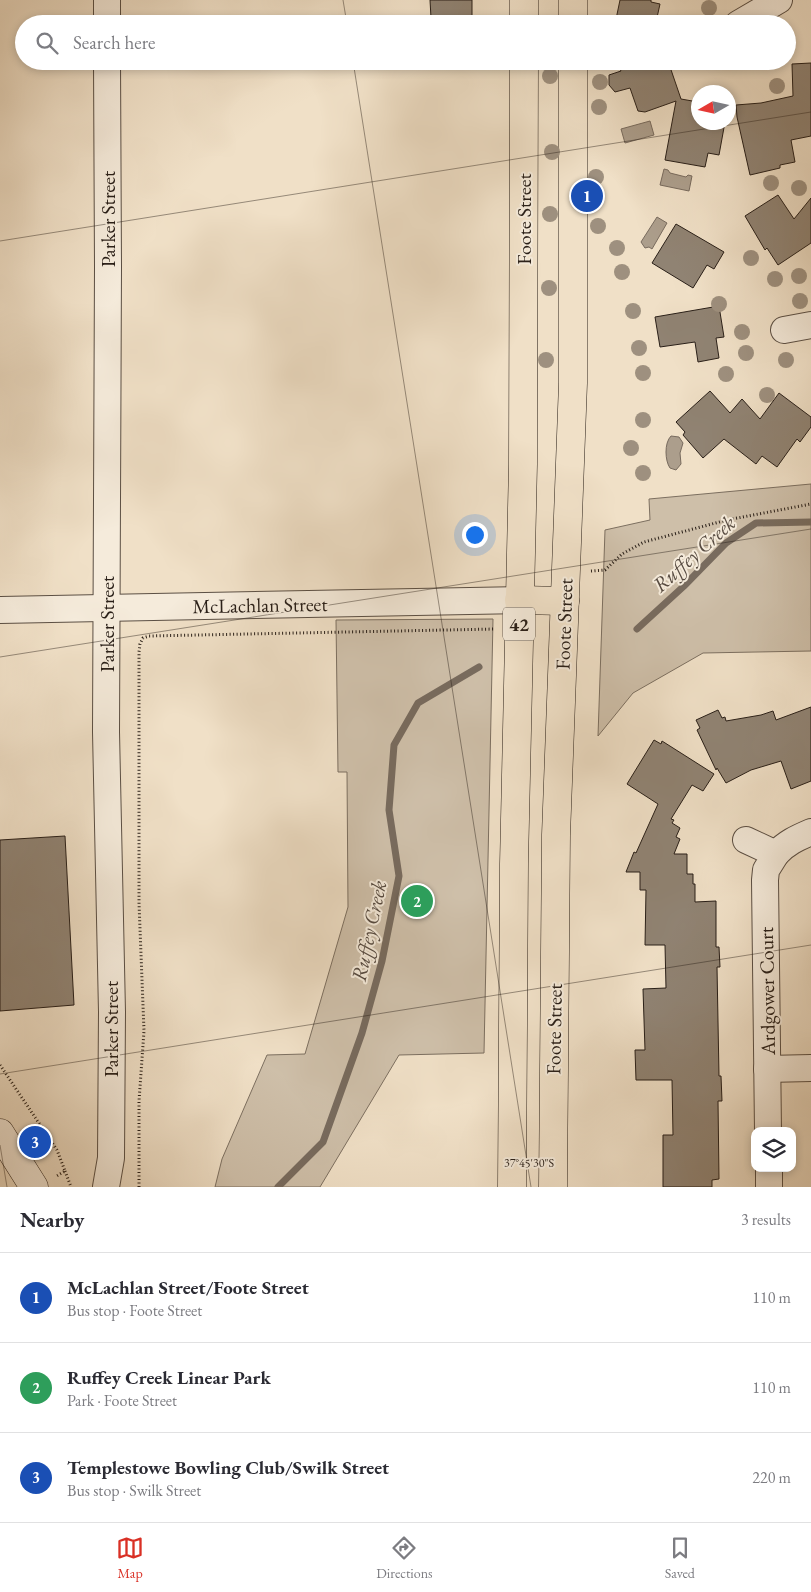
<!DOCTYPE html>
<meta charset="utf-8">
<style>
body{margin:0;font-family:"EB Garamond",serif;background:#f7f7f7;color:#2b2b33}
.controls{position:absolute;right:15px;bottom:15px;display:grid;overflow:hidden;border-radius:10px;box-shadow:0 2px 8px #0003}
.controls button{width:45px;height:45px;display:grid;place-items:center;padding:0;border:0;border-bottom:1px solid #e1e1e2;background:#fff;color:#2b2b33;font:25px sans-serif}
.compass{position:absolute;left:691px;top:85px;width:45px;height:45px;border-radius:50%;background:#fff;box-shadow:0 2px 8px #0003;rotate:261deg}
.you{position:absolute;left:474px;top:534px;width:18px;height:18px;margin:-12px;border:4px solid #fff;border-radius:50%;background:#1a73e8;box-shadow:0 0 0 8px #1a73e833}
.badge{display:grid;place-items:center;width:32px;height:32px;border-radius:50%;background:#d93025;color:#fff;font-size:16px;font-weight:700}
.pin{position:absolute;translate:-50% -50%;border:2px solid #fff;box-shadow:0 1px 5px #0006}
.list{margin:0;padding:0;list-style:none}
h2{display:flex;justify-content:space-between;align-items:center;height:65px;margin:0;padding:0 20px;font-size:21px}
h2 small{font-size:16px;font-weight:400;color:#7c7c81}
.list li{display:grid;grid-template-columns:32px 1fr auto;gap:15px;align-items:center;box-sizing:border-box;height:90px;padding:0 20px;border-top:1px solid #e1e1e2}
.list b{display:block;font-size:19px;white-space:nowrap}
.list p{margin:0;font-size:16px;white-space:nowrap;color:#7c7c81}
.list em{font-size:16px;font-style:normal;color:#7c7c81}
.icon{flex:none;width:28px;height:28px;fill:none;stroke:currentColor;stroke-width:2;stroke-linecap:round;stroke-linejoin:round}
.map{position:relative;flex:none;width:811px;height:1187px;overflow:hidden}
.search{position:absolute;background:#fff;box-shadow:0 2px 8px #0003;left:15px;right:15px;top:15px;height:55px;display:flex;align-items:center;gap:12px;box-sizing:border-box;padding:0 18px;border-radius:28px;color:#7c7c81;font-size:19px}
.sheet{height:335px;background:#fff}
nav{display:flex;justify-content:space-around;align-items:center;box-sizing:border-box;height:70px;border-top:1px solid #e1e1e2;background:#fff;font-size:14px;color:#7c7c81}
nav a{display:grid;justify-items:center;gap:2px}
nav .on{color:#d93025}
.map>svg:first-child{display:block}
</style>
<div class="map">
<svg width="811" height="1187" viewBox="0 0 811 1187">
<rect width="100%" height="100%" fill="#f0e0c7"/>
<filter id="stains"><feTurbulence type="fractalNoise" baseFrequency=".004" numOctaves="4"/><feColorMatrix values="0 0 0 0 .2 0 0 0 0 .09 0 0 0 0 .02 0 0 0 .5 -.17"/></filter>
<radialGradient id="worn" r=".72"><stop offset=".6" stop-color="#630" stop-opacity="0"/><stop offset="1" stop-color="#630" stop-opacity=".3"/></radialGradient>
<!-- green -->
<g fill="#cebfa9" stroke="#7c6f60">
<path d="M 811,484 L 811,651 L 703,653 L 633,693 L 598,736 L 605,530 L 650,520 L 649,499 Z"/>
<path d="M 493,619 L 484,1053 L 399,1055 L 320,1187 L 215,1187 L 222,1159 L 267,1055 L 305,1054 L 348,907 L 347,772 L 338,772 L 336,620 Z"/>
</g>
<!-- water -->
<g fill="#ac9e8c" stroke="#786b5e">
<path d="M 650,121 L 654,135 L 625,143 L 621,129 Z"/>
<path d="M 664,169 L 668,170 L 670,173 L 686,177 L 688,175 L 692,176 L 689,191 L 660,185 Z"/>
<path d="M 657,217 L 667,223 L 652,249 L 649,247 L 645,248 L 641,242 Z"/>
<path d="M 671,436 L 679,437 L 683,443 L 680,453 L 681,464 L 676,470 L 670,468 C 665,461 664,443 671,436 Z"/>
</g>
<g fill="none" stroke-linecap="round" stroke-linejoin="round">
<!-- stream -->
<g stroke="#786b5e" stroke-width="7">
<path d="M 637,629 L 684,586 L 726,543 L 756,523 L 811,522"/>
<path d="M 278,1187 L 323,1142 L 362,1033 L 382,961 L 399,876 L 389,810 L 394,745 L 418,703 L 479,667"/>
</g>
</g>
<!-- building -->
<g fill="#908373" stroke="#291f18">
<path d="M 430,0 L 472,0 L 472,17 L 431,18 Z"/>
<path d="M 620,0 L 651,0 L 651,2 L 660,4 L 656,22 L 647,20 L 646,24 L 615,24 Z"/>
<path d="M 622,61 L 668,61 L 681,99 L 698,102 L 698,122 L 725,122 L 719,155 L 708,153 L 705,167 L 665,160 L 676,101 L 645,112 L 638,111 L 630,88 L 615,92 L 609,85 L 609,75 L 621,71 L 620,69 L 624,68 Z"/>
<path d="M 811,63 L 811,136 L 791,140 L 795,162 L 780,165 L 780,168 L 750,175 L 737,117 L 736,105 L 761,103 L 793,96 L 792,64 Z"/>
<path d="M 778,195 L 794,219 L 811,198 L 811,243 L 778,265 L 767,248 L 765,250 L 745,216 Z"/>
<path d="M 676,224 L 724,252 L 714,269 L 707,265 L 693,288 L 652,263 Z"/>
<path d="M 719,306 L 724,337 L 716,338 L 719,358 L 698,362 L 695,342 L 660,347 L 655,317 Z"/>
<path d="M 710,391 L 730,413 L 742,399 L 760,419 L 779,393 L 811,417 L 811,427 L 800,442 L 797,439 L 777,467 L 762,456 L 756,464 L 724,439 L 703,458 L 683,435 L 685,432 L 676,422 Z"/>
<path d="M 811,707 L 811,781 L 791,789 L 781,761 L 751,770 L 726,783 L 717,768 L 716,770 L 697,730 L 700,728 L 696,720 L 718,710 L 722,718 L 725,717 L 726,721 L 761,715 L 773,711 L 776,720 Z"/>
<path d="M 654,740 L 661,744 L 662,741 L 714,774 L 703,791 L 692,785 L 671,819 L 674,820 L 672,823 L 680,828 L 676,837 L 680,839 L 674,854 L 687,854 L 687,874 L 693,874 L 693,884 L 695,884 L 695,902 L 716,901 L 716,947 L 719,947 L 720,967 L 717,967 L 719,1076 L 721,1076 L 722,1101 L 718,1101 L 719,1179 L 712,1180 L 712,1187 L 663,1187 L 663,1135 L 673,1135 L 672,1080 L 636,1080 L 635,1050 L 645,1050 L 643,989 L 666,988 L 665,945 L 645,945 L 646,890 L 640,890 L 640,872 L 626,872 L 634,852 L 636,853 L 658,804 L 627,784 Z"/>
<path d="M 65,836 L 74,1005 L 0,1011 L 0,840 Z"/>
</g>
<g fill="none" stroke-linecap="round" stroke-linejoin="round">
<defs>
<g id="minor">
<path d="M 107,0 L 107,24"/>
<path d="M 738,24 L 779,0"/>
<path d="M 784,330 L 811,325"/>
<path d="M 0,610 L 519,600"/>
<path d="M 746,840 L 776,854 L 766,870 L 765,880 L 768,1131"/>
<path d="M 776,854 C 786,843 797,838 811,832"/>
<path d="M 767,1069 L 811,1068"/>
<path d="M 769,1168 L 769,1187"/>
<path d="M 106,1187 L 111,1158 L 112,1012 L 106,732 L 108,267 L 107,61"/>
</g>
<path id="secondary" d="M 0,1133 L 34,1187"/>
<g id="primary">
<path d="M 524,0 L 524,24"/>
<path d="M 573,0 L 573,24"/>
<path d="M 519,600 L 565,601"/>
<path d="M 512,1187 L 514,864 L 523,464 L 524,61"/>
<path d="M 553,1187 L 556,835 L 573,383 L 573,61"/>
</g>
</defs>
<!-- minor casing -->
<use href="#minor" stroke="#5b4f44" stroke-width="28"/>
<!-- secondary casing -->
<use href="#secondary" stroke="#291f18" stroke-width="29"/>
<!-- primary casing -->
<use href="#primary" stroke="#291f18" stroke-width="29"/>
<!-- path -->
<g stroke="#291f18" stroke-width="3" stroke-dasharray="1 2.5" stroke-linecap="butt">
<path d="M 591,571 L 605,570 L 622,554 L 644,542 L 727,520 L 811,504"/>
<path d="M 0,1065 L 57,1150 L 65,1171 L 55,1177"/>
<path d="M 65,1171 L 71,1187"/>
<path d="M 139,1187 L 139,1101 L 144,1031 L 139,903 L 139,652 L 140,644 L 143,638 L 149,636 L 495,629"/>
</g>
<!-- minor -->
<use href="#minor" stroke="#f5ebdb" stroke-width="26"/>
<!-- secondary -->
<use href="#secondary" stroke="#f5ebdb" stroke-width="28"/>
<!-- primary -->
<use href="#primary" stroke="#f0e0c7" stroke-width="28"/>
</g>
<!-- trees -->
<g fill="#9e907f">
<circle cx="709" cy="8" r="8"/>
<circle cx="550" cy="76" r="8"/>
<circle cx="600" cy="82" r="8"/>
<circle cx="777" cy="86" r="8"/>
<circle cx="599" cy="107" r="8"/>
<circle cx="552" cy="152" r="8"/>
<circle cx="596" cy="177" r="8"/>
<circle cx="771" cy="183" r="8"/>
<circle cx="799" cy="188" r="8"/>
<circle cx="550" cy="214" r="8"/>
<circle cx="598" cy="226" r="8"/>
<circle cx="617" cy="248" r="8"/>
<circle cx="751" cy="258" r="8"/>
<circle cx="622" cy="272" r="8"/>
<circle cx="799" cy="276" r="8"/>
<circle cx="775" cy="279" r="8"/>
<circle cx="549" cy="288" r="8"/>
<circle cx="800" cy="301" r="8"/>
<circle cx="719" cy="304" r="8"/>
<circle cx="633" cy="311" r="8"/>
<circle cx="742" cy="332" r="8"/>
<circle cx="639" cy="348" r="8"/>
<circle cx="746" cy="353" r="8"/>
<circle cx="546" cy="360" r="8"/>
<circle cx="786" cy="360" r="8"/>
<circle cx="643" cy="373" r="8"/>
<circle cx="726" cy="374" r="8"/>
<circle cx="767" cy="395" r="8"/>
<circle cx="643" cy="420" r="8"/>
<circle cx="631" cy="448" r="8"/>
<circle cx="643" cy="473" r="8"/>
</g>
<!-- ticks -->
<path fill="none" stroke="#291f18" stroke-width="1" stroke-opacity="0.45" d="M 343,0 L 347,24M 353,61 L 531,1187M 0,241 L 811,112M 0,657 L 811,529M 0,1074 L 811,945M 0,1145 L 7,1187"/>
<g text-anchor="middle" stroke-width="4" stroke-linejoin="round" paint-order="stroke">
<!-- shield labels -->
<rect fill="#f5ebdb" stroke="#665c52" stroke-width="1" x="503" y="607.5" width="32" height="33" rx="4"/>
<g font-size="19" font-weight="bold" fill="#291f18">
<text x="519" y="631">42</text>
</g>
<!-- street labels -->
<g font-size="20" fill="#291f18" stroke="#f5ebdb">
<text transform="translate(108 219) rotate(-90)" y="7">Parker Street</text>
<text transform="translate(524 219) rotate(-90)" y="7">Foote Street</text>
<text transform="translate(260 605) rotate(-1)" y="7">McLachlan Street</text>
<text transform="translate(107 624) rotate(-90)" y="7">Parker Street</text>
<text transform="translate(564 624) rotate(-88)" y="7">Foote Street</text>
<text transform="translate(767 991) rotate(-91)" y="7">Ardgower Court</text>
<text transform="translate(111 1029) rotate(-90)" y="7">Parker Street</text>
<text transform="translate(554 1029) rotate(-89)" y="7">Foote Street</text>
</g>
<!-- water labels -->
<g font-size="21" font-style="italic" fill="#574b41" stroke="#f5ebdb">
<text transform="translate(694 554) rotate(-42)" y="7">Ruffey Creek</text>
<text transform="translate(369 931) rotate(-78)" y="7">Ruffey Creek</text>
</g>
</g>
<g font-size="12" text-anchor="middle" fill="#291f18" stroke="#f5ebdb" stroke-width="4" stroke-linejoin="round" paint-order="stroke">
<text x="529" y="1167">37°45'30"S</text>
</g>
<rect width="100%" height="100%" filter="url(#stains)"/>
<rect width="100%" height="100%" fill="url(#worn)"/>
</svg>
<div class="controls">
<button><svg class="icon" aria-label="layers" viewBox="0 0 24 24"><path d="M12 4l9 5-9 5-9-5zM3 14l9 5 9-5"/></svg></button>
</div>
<svg class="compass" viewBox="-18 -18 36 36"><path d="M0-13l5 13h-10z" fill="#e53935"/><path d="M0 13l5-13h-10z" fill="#7c7c81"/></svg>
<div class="you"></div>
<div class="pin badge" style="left:587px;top:196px;background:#1a4fb4">1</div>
<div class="pin badge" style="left:417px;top:901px;background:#2e9e5b">2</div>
<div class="pin badge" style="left:35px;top:1142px;background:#1a4fb4">3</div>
<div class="search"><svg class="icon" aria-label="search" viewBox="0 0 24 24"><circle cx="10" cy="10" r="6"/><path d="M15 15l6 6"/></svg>Search here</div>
</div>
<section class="sheet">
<h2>Nearby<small>3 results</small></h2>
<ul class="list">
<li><span class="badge" style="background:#1a4fb4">1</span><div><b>McLachlan Street/Foote Street</b><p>Bus stop · Foote Street</p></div><em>110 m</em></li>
<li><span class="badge" style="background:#2e9e5b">2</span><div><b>Ruffey Creek Linear Park</b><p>Park · Foote Street</p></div><em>110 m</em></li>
<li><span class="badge" style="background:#1a4fb4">3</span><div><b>Templestowe Bowling Club/Swilk Street</b><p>Bus stop · Swilk Street</p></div><em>220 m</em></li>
</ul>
</section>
<nav>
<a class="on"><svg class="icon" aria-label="map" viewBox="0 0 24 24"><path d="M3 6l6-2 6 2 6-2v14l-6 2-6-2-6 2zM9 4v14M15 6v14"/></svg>Map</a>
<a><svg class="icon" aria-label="directions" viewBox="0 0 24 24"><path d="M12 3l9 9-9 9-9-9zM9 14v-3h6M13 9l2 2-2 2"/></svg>Directions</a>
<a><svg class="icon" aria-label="saved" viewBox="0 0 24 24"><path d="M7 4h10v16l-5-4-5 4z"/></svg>Saved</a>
</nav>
